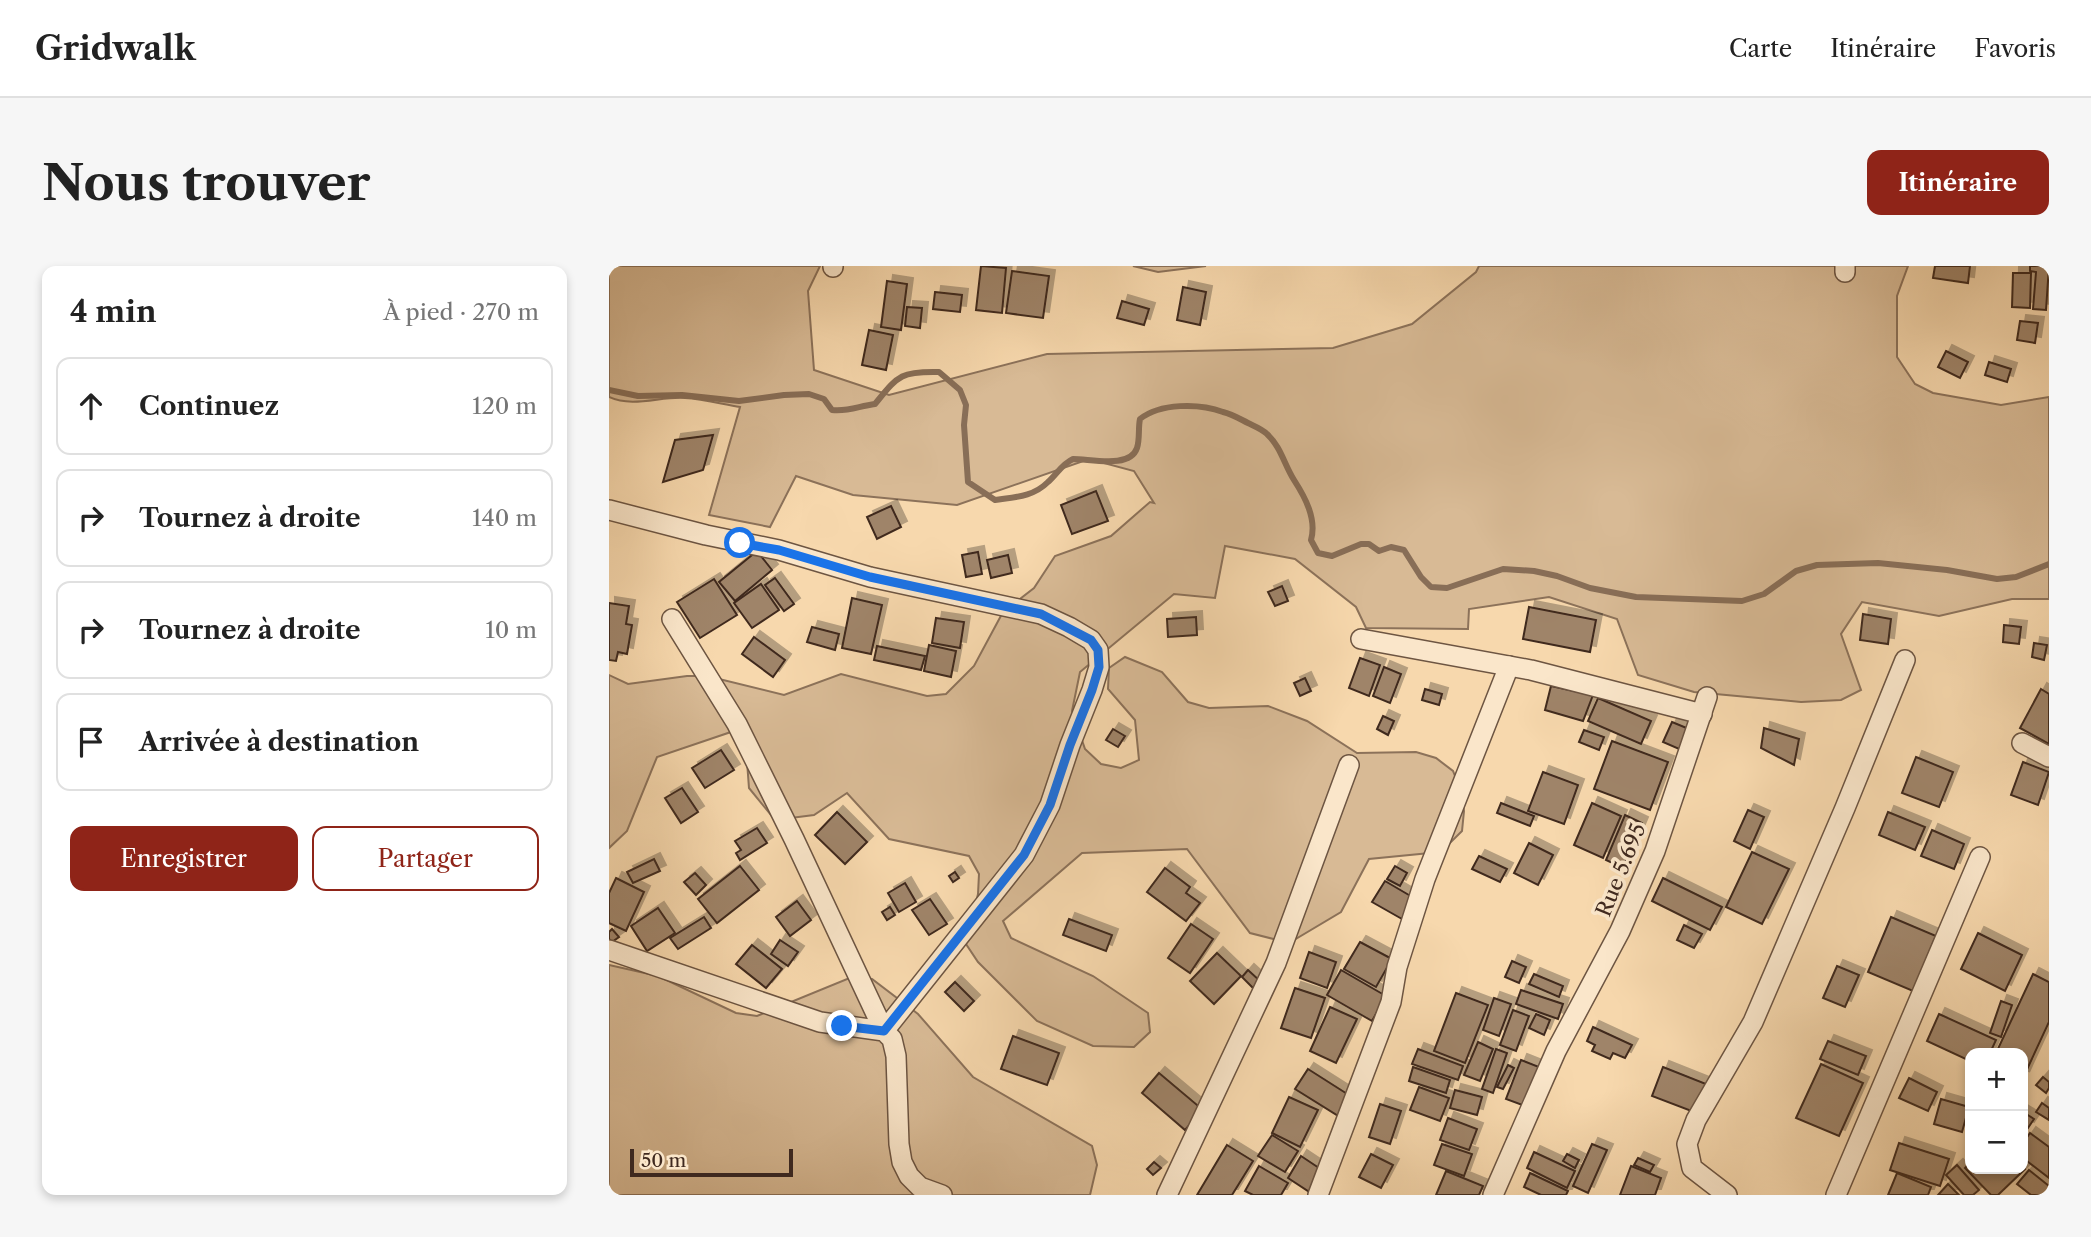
<!DOCTYPE html>
<html lang="fr">
<meta charset="utf-8">
<style>
body{margin:0;font-family:"Libre Caslon Text",serif;background:#f6f6f6;color:#222}
.controls{position:absolute;right:21px;bottom:21px;display:grid;overflow:hidden;border-radius:14px;box-shadow:0 4px 10px #0003}
.controls button{width:63px;height:63px;display:grid;place-items:center;padding:0;border:0;border-bottom:2px solid #e0e0e0;background:#fff;color:#222;font:35px sans-serif}
.scale{position:absolute;left:21px;bottom:18px;width:163px;box-sizing:border-box;padding-left:7px;border:4px solid #3f291f;border-top:0;font-size:19px;line-height:24px;white-space:nowrap;color:#3f291f;-webkit-text-stroke:5px #fae6ca;paint-order:stroke}
.stop{position:absolute;width:21px;height:21px;margin:-16px;border:5px solid #1a73e8;border-radius:50%;background:#fff}
.stop.end{background:#1a73e8;border-color:#fff;box-shadow:0 2px 7px #0008}
.list{margin:0;padding:0;list-style:none}
h2{display:flex;justify-content:space-between;align-items:center;height:91px;margin:0;padding:0 28px;font-size:30px}
h2 small{font-size:23px;font-weight:400;color:#767676}
.list li{display:grid;grid-template-columns:46px 1fr auto;gap:21px;align-items:center;box-sizing:border-box;height:98px;margin:0 14px 14px;padding:0 14px;border:2px solid #e0e0e0;border-radius:14px}
.list b{display:block;font-size:26px;white-space:nowrap}
.list em{font-size:23px;font-style:normal;color:#767676}
.actions{display:flex;gap:14px;padding:21px 28px}
.actions a{flex:1;padding:16px 0;border:2px solid #8f2418;border-radius:14px;text-align:center;font-size:24px;color:#8f2418}
.actions .main{background:#8f2418;color:#fff}
.icon{flex:none;width:38px;height:38px;fill:none;stroke:currentColor;stroke-width:2;stroke-linecap:round;stroke-linejoin:round}
.map{position:relative;flex:none;width:1440px;height:929px;overflow:hidden;border-radius:14px}
header{display:flex;align-items:center;gap:42px;box-sizing:border-box;height:98px;padding:0 35px;background:#fff;border-bottom:2px solid #e0e0e0}
header strong{font-size:33px}
nav{display:flex;gap:38px;margin-inline-start:auto;font-size:24px}
.intro{display:flex;align-items:center;justify-content:space-between;box-sizing:border-box;height:168px;padding:0 42px}
h1{margin:0;font-size:49px}
.button{padding:18px 32px;border-radius:14px;background:#8f2418;color:#fff;font-size:24px;font-weight:700}
main{display:flex;gap:42px;padding:0 42px}
aside{flex:1;background:#fff;border-radius:14px;box-shadow:0 4px 10px #0003}
.map>svg:first-child{display:block}
</style>
<header>
<strong>Gridwalk</strong>
<nav><a>Carte</a><a>Itinéraire</a><a>Favoris</a></nav>
</header>
<div class="intro"><h1>Nous trouver</h1><a class="button">Itinéraire</a></div>
<main>
<aside>
<h2>4 min<small>À pied · 270 m</small></h2>
<ul class="list">
<li><svg class="icon" aria-label="ahead" viewBox="0 0 24 24"><path d="M12 20V5M6 11l6-6 6 6"/></svg><div><b>Continuez</b></div><em>120 m</em></li>
<li><svg class="icon" aria-label="right" viewBox="0 0 24 24"><path d="M7 20v-9h11M14 6l5 5-5 5"/></svg><div><b>Tournez à droite</b></div><em>140 m</em></li>
<li><svg class="icon" aria-label="right" viewBox="0 0 24 24"><path d="M7 20v-9h11M14 6l5 5-5 5"/></svg><div><b>Tournez à droite</b></div><em>10 m</em></li>
<li><svg class="icon" aria-label="arrive" viewBox="0 0 24 24"><path d="M6 21V4h12l-3 4 3 4H6"/></svg><div><b>Arrivée à destination</b></div></li>
</ul>
<div class="actions"><a class="main">Enregistrer</a><a>Partager</a></div>
</aside>
<div class="map">
<svg width="1440" height="929" viewBox="0 0 1440 929">
<defs>
<filter id="shadow"><feDropShadow dx="6" dy="-6" stdDeviation="0" flood-color="#0004"/></filter>
</defs>
<rect width="100%" height="100%" fill="#f7d8ad"/>
<filter id="stains"><feTurbulence type="fractalNoise" baseFrequency=".00286" numOctaves="4"/><feColorMatrix values="0 0 0 0 .2 0 0 0 0 .09 0 0 0 0 .02 0 0 0 .5 -.17"/></filter>
<radialGradient id="worn" r=".72"><stop offset=".6" stop-color="#630" stop-opacity="0"/><stop offset="1" stop-color="#630" stop-opacity=".3"/></radialGradient>
<!-- green -->
<g fill="#d8ba95" stroke="#8c725a" stroke-width="2">
<path d="M 0,0 L 211,0 L 199,25 L 205,104 L 280,129 L 438,88 L 724,82 L 803,58 L 867,6 L 870,0 L 1299,0 L 1288,30 L 1288,91 L 1306,118 L 1324,127 L 1392,139 L 1440,131 L 1440,333 L 1403,333 L 1330,350 L 1253,336 L 1232,368 L 1252,424 L 1232,434 L 1192,436 L 1085,426 L 1029,409 L 1008,353 L 940,331 L 860,343 L 859,363 L 757,362 L 747,341 L 686,293 L 616,280 L 606,332 L 565,328 L 471,406 L 463,445 L 476,483 L 492,498 L 512,502 L 530,494 L 526,454 L 499,423 L 500,402 L 516,391 L 553,406 L 579,436 L 600,442 L 659,440 L 698,455 L 748,487 L 807,486 L 827,492 L 844,505 L 852,525 L 855,545 L 853,565 L 839,579 L 821,587 L 760,593 L 732,646 L 680,677 L 641,667 L 578,583 L 473,587 L 394,655 L 402,672 L 484,710 L 539,747 L 541,766 L 525,781 L 484,780 L 428,755 L 369,696 L 357,678 L 369,628 L 370,608 L 360,590 L 280,573 L 238,527 L 205,549 L 166,554 L 140,522 L 137,482 L 122,466 L 48,491 L 18,565 L 0,582 L 0,409 L 19,418 L 78,410 L 98,410 L 175,429 L 232,408 L 318,430 L 337,428 L 365,400 L 394,346 L 425,322 L 446,290 L 502,270 L 541,236 L 545,237 L 525,205 L 480,193 L 348,239 L 244,229 L 187,210 L 161,261 L 100,249 L 131,141 C 113,138 94,133 76,132 C 52,130 24,142 0,131 Z"/>
<path d="M 524,0 L 597,0 L 549,6 Z"/>
<path d="M 0,699 L 49,710 L 127,747 L 148,750 L 243,711 L 263,713 L 309,748 L 364,811 L 483,880 L 488,899 L 481,929 L 0,929 Z"/>
</g>
<g fill="none" stroke-linecap="round" stroke-linejoin="round">
<!-- stream -->
<path stroke="#886e57" stroke-width="6" d="M 0,124 L 29,130 L 73,129 L 130,135 L 175,129 L 200,128 L 215,133 L 223,144 C 239,146 250,140 266,138 C 289,110 291,105 330,106 L 351,124 L 357,139 L 355,159 L 359,216 L 386,234 C 406,231 424,231 439,216 C 448,208 453,198 464,193 C 482,193 521,203 528,182 C 531,173 529,162 531,153 C 551,137 590,137 614,146 C 623,148 631,153 639,157 C 645,160 653,163 658,168 C 672,181 675,198 685,214 C 696,231 708,253 702,274 L 709,287 L 723,290 L 752,278 L 760,278 L 770,285 L 782,281 L 795,284 L 812,311 L 822,321 L 838,322 L 894,303 L 925,305 L 948,310 L 981,322 L 1027,331 L 1133,335 L 1155,328 L 1187,305 L 1208,299 L 1269,297 L 1338,304 L 1388,313 L 1407,311 L 1440,298"/>
</g>
<!-- building -->
<g fill="#9f8469" stroke="#3f291f" stroke-width="2" filter="url(#shadow)">
<path d="M 372,0 L 397,2 L 393,47 L 367,44 Z"/>
<path d="M 1326,0 L 1361,0 L 1359,17 L 1324,12 Z"/>
<path d="M 1421,0 L 1440,0 L 1437,44 L 1424,43 L 1427,6 L 1421,5 Z"/>
<path d="M 403,5 L 440,10 L 434,52 L 397,47 Z"/>
<path d="M 1404,7 L 1422,7 L 1421,42 L 1403,41 Z"/>
<path d="M 278,15 L 298,18 L 292,64 L 272,61 Z"/>
<path d="M 574,21 L 597,26 L 591,59 L 568,54 Z"/>
<path d="M 326,26 L 353,29 L 351,46 L 324,43 Z"/>
<path d="M 513,35 L 540,43 L 535,59 L 508,52 Z"/>
<path d="M 298,41 L 313,42 L 311,62 L 296,60 Z"/>
<path d="M 1411,55 L 1429,57 L 1426,77 L 1408,74 Z"/>
<path d="M 260,64 L 284,69 L 277,104 L 253,99 Z"/>
<path d="M 1337,85 L 1359,96 L 1351,112 L 1329,101 Z"/>
<path d="M 1380,96 L 1402,103 L 1398,116 L 1376,109 Z"/>
<path d="M 104,169 L 94,204 L 54,216 L 66,174 Z"/>
<path d="M 487,225 L 499,255 L 463,268 L 452,239 Z"/>
<path d="M 282,240 L 292,261 L 268,273 L 258,251 Z"/>
<path d="M 148,285 L 163,304 L 126,335 L 110,316 Z"/>
<path d="M 369,286 L 373,308 L 357,311 L 353,289 Z"/>
<path d="M 399,289 L 403,307 L 382,312 L 378,294 Z"/>
<path d="M 166,312 L 185,338 L 175,345 L 156,319 Z"/>
<path d="M 105,313 L 128,349 L 91,372 L 68,336 Z"/>
<path d="M 152,318 L 170,344 L 143,362 L 125,337 Z"/>
<path d="M 673,320 L 679,335 L 666,340 L 659,326 Z"/>
<path d="M 243,332 L 273,339 L 262,388 L 233,382 Z"/>
<path d="M 0,337 L 20,340 L 17,358 L 23,359 L 18,388 L 9,386 L 7,395 L 0,394 Z"/>
<path d="M 920,341 L 987,354 L 981,386 L 914,373 Z"/>
<path d="M 1254,348 L 1282,353 L 1279,378 L 1251,374 Z"/>
<path d="M 587,351 L 588,369 L 559,371 L 558,353 Z"/>
<path d="M 327,352 L 355,356 L 351,382 L 323,377 Z"/>
<path d="M 1395,359 L 1412,361 L 1410,378 L 1394,376 Z"/>
<path d="M 203,361 L 230,368 L 226,384 L 198,376 Z"/>
<path d="M 145,371 L 176,394 L 164,411 L 133,388 Z"/>
<path d="M 1425,377 L 1438,379 L 1435,394 L 1423,391 Z"/>
<path d="M 320,379 L 347,385 L 342,411 L 315,405 Z"/>
<path d="M 268,380 L 316,390 L 312,404 L 265,394 Z"/>
<path d="M 751,392 L 771,399 L 760,430 L 740,422 Z"/>
<path d="M 775,401 L 792,408 L 781,437 L 764,430 Z"/>
<path d="M 696,412 L 702,425 L 691,430 L 685,417 Z"/>
<path d="M 942,420 L 984,429 L 974,455 L 936,444 Z"/>
<path d="M 816,423 L 833,428 L 830,439 L 813,434 Z"/>
<path d="M 1432,423 L 1440,428 L 1440,478 L 1411,462 Z"/>
<path d="M 989,432 L 1042,455 L 1032,478 L 979,455 Z"/>
<path d="M 774,450 L 785,455 L 779,469 L 768,463 Z"/>
<path d="M 1063,456 L 1085,465 L 1077,486 L 1054,476 Z"/>
<path d="M 1155,462 L 1190,473 L 1185,499 L 1152,482 Z"/>
<path d="M 504,463 L 516,470 L 509,481 L 497,474 Z"/>
<path d="M 975,464 L 995,471 L 990,484 L 970,476 Z"/>
<path d="M 1003,475 L 1059,496 L 1041,544 L 985,523 Z"/>
<path d="M 112,484 L 125,504 L 96,522 L 83,502 Z"/>
<path d="M 1307,491 L 1344,506 L 1330,541 L 1293,527 Z"/>
<path d="M 1414,496 L 1440,506 L 1429,539 L 1402,529 Z"/>
<path d="M 934,506 L 969,519 L 955,558 L 919,545 Z"/>
<path d="M 73,522 L 89,546 L 72,557 L 56,532 Z"/>
<path d="M 892,537 L 925,550 L 921,560 L 888,547 Z"/>
<path d="M 983,537 L 1012,550 L 994,592 L 965,579 Z"/>
<path d="M 1139,544 L 1155,551 L 1141,583 L 1125,575 Z"/>
<path d="M 228,546 L 258,576 L 236,598 L 206,569 Z"/>
<path d="M 1279,546 L 1316,561 L 1306,584 L 1270,569 Z"/>
<path d="M 1016,549 L 1033,557 L 1014,602 L 997,594 Z"/>
<path d="M 148,562 L 158,577 L 131,594 L 127,587 L 132,584 L 126,575 Z"/>
<path d="M 1323,564 L 1355,578 L 1345,603 L 1312,590 Z"/>
<path d="M 920,577 L 944,589 L 929,619 L 905,607 Z"/>
<path d="M 1143,586 L 1180,603 L 1153,658 L 1117,641 Z"/>
<path d="M 870,590 L 898,603 L 891,616 L 863,603 Z"/>
<path d="M 45,593 L 51,605 L 24,617 L 18,606 Z"/>
<path d="M 131,600 L 150,624 L 108,657 L 89,633 Z"/>
<path d="M 786,600 L 798,607 L 791,620 L 778,613 Z"/>
<path d="M 556,602 L 581,621 L 577,627 L 591,637 L 577,655 L 538,626 Z"/>
<path d="M 346,606 L 350,612 L 344,616 L 340,610 Z"/>
<path d="M 86,607 L 97,619 L 87,629 L 75,616 Z"/>
<path d="M 7,612 L 35,626 L 17,665 L 0,657 L 0,627 Z"/>
<path d="M 1054,612 L 1113,641 L 1101,664 L 1043,635 Z"/>
<path d="M 776,615 L 805,632 L 793,653 L 763,636 Z"/>
<path d="M 296,617 L 307,636 L 290,646 L 279,627 Z"/>
<path d="M 321,633 L 338,658 L 320,669 L 303,644 Z"/>
<path d="M 188,635 L 202,654 L 181,670 L 167,651 Z"/>
<path d="M 281,641 L 286,649 L 278,654 L 273,646 Z"/>
<path d="M 49,642 L 66,667 L 38,685 L 22,660 Z"/>
<path d="M 95,651 L 102,662 L 69,683 L 61,672 Z"/>
<path d="M 1282,651 L 1327,670 L 1304,725 L 1259,706 Z"/>
<path d="M 460,653 L 503,669 L 497,685 L 454,669 Z"/>
<path d="M 582,658 L 604,673 L 581,707 L 559,692 Z"/>
<path d="M 1075,659 L 1093,668 L 1085,682 L 1068,674 Z"/>
<path d="M 3,663 L 10,671 L 3,676 L 0,673 L 0,666 Z"/>
<path d="M 1369,667 L 1413,689 L 1396,725 L 1352,703 Z"/>
<path d="M 171,674 L 189,686 L 179,700 L 162,688 Z"/>
<path d="M 751,676 L 783,693 L 767,721 L 735,703 Z"/>
<path d="M 143,679 L 173,703 L 157,722 L 127,698 Z"/>
<path d="M 700,686 L 727,696 L 718,722 L 691,712 Z"/>
<path d="M 608,687 L 632,710 L 605,738 L 581,715 Z"/>
<path d="M 903,695 L 917,701 L 910,717 L 896,711 Z"/>
<path d="M 1228,700 L 1250,709 L 1236,741 L 1214,732 Z"/>
<path d="M 639,704 L 651,715 L 644,722 L 633,711 Z"/>
<path d="M 732,704 L 777,730 L 763,755 L 718,729 Z"/>
<path d="M 925,708 L 954,720 L 950,731 L 920,718 Z"/>
<path d="M 1424,708 L 1440,716 L 1440,756 L 1414,812 L 1414,787 L 1387,787 Z"/>
<path d="M 346,716 L 365,735 L 355,745 L 336,726 Z"/>
<path d="M 686,722 L 716,732 L 702,772 L 672,762 Z"/>
<path d="M 912,724 L 954,738 L 949,753 L 907,738 Z"/>
<path d="M 847,727 L 879,739 L 856,797 L 825,785 Z"/>
<path d="M 885,732 L 902,738 L 890,770 L 874,764 Z"/>
<path d="M 1392,735 L 1403,739 L 1392,771 L 1381,767 Z"/>
<path d="M 721,741 L 748,753 L 727,797 L 701,785 Z"/>
<path d="M 904,744 L 920,750 L 907,785 L 891,779 Z"/>
<path d="M 927,748 L 941,754 L 935,769 L 920,762 Z"/>
<path d="M 1330,748 L 1387,774 L 1381,787 L 1361,787 L 1361,795 L 1318,775 Z"/>
<path d="M 984,761 L 1023,779 L 1016,792 L 1004,787 L 1001,793 L 983,785 L 986,779 L 978,775 Z"/>
<path d="M 404,770 L 450,787 L 438,819 L 392,803 Z"/>
<path d="M 1219,775 L 1257,790 L 1249,809 L 1211,793 Z"/>
<path d="M 869,776 L 884,783 L 871,815 L 855,809 Z"/>
<path d="M 809,783 L 854,800 L 849,814 L 803,798 Z"/>
<path d="M 887,783 L 898,787 L 884,827 L 873,823 Z"/>
<path d="M 912,794 L 930,801 L 916,840 L 897,833 Z"/>
<path d="M 1212,798 L 1254,817 L 1230,870 L 1187,852 Z"/>
<path d="M 899,799 L 905,802 L 894,823 L 888,821 Z"/>
<path d="M 804,801 L 841,814 L 837,827 L 800,815 Z"/>
<path d="M 1054,801 L 1097,818 L 1085,846 L 1043,830 Z"/>
<path d="M 699,803 L 743,831 L 731,851 L 686,823 Z"/>
<path d="M 550,807 L 594,844 L 576,864 L 533,827 Z"/>
<path d="M 1434,811 L 1440,816 L 1440,822 L 1437,827 L 1427,819 Z"/>
<path d="M 1300,812 L 1328,826 L 1319,845 L 1290,832 Z"/>
<path d="M 810,821 L 840,832 L 831,855 L 801,844 Z"/>
<path d="M 846,824 L 873,831 L 868,849 L 841,842 Z"/>
<path d="M 680,831 L 709,844 L 691,881 L 663,867 Z"/>
<path d="M 1332,833 L 1360,841 L 1353,866 L 1325,858 Z"/>
<path d="M 1433,837 L 1440,842 L 1440,854 L 1427,846 Z"/>
<path d="M 771,838 L 792,845 L 781,878 L 760,871 Z"/>
<path d="M 1414,846 L 1425,853 L 1419,862 L 1414,859 Z"/>
<path d="M 839,852 L 868,863 L 860,884 L 831,874 Z"/>
<path d="M 1421,867 L 1440,881 L 1440,912 L 1414,892 L 1414,877 Z"/>
<path d="M 663,869 L 689,885 L 676,906 L 649,890 Z"/>
<path d="M 1290,877 L 1340,893 L 1331,920 L 1281,904 Z"/>
<path d="M 833,878 L 863,888 L 855,910 L 825,899 Z"/>
<path d="M 983,878 L 998,884 L 979,927 L 964,920 Z"/>
<path d="M 618,879 L 644,895 L 623,929 L 588,929 Z"/>
<path d="M 925,886 L 966,905 L 958,922 L 918,902 Z"/>
<path d="M 762,888 L 784,899 L 772,922 L 750,911 Z"/>
<path d="M 958,888 L 970,894 L 966,902 L 954,895 Z"/>
<path d="M 692,890 L 716,906 L 702,927 L 679,912 Z"/>
<path d="M 1029,892 L 1045,899 L 1041,906 L 1025,899 Z"/>
<path d="M 545,896 L 552,902 L 544,909 L 538,903 Z"/>
<path d="M 1361,897 L 1361,903 L 1414,903 L 1414,900 L 1416,903 L 1389,929 L 1382,929 L 1356,902 Z"/>
<path d="M 1348,899 L 1370,924 L 1364,929 L 1355,929 L 1337,909 Z"/>
<path d="M 650,900 L 679,917 L 672,929 L 644,929 L 636,925 Z"/>
<path d="M 1022,900 L 1052,912 L 1046,929 L 1011,929 Z"/>
<path d="M 1420,904 L 1440,920 L 1440,929 L 1422,929 L 1408,918 Z"/>
<path d="M 837,905 L 874,920 L 870,929 L 827,929 Z"/>
<path d="M 921,907 L 959,925 L 957,929 L 932,929 L 915,921 Z"/>
<path d="M 1288,907 L 1322,921 L 1319,929 L 1279,929 Z"/>
<path d="M 1339,918 L 1350,929 L 1329,929 Z"/>
</g>
<g fill="none" stroke-linecap="round" stroke-linejoin="round">
<defs>
<g id="minor">
<path d="M 1236,0 L 1236,6"/>
<path d="M 224,1 L 224,0"/>
<path d="M 0,244 L 97,269 L 170,284 L 261,311 L 432,348 L 460,361 L 482,374 L 489,384 L 490,401 L 483,424 L 461,479 L 441,539 L 415,589 L 275,765 L 185,573 L 128,458 L 63,353"/>
<path d="M 752,373 L 922,404 L 1093,448"/>
<path d="M 1413,477 L 1440,491"/>
<path d="M 0,684 L 211,756 L 275,765 L 283,773 L 287,790 L 290,878 L 293,896 L 300,910 L 311,921 L 333,929"/>
<path d="M 558,929 L 667,697 L 740,499"/>
<path d="M 709,929 L 782,736 L 788,701 L 816,613 L 900,400"/>
<path d="M 884,929 L 947,785 L 1011,665 L 1046,585 L 1098,431"/>
<path d="M 1118,929 L 1083,902 L 1078,878 L 1087,854 L 1144,756 L 1236,542 L 1296,394"/>
<path d="M 1227,929 L 1371,591"/>
</g>
</defs>
<!-- minor casing -->
<use href="#minor" stroke="#6d5542" stroke-width="22"/>
<!-- minor -->
<use href="#minor" stroke="#fae6ca" stroke-width="19"/>
</g>
<g fill="none" stroke-linecap="round" stroke-linejoin="round">
<!-- route -->
<path stroke="#1a73e8" stroke-width="9" d="M 131,277 L 170,284 L 261,311 L 432,348 L 482,374 L 489,384 L 490,401 L 483,424 L 461,479 L 441,539 L 415,589 L 275,765 L 233,760"/>
</g>
<g text-anchor="middle" stroke-width="7" stroke-linejoin="round" paint-order="stroke">
<!-- street labels -->
<g font-size="21" fill="#3f291f" stroke="#fae6ca">
<text transform="translate(1012 604) rotate(-68)" y="7">Rue 5.695</text>
</g>
</g>
<rect width="100%" height="100%" filter="url(#stains)"/>
<rect width="100%" height="100%" fill="url(#worn)"/>
</svg>
<div class="controls">
<button>+</button>
<button>−</button>
</div>
<div class="scale">50 m</div>
<div class="stop" style="left:131px;top:277px"></div>
<div class="stop end" style="left:233px;top:760px"></div>
</div>
</main>
